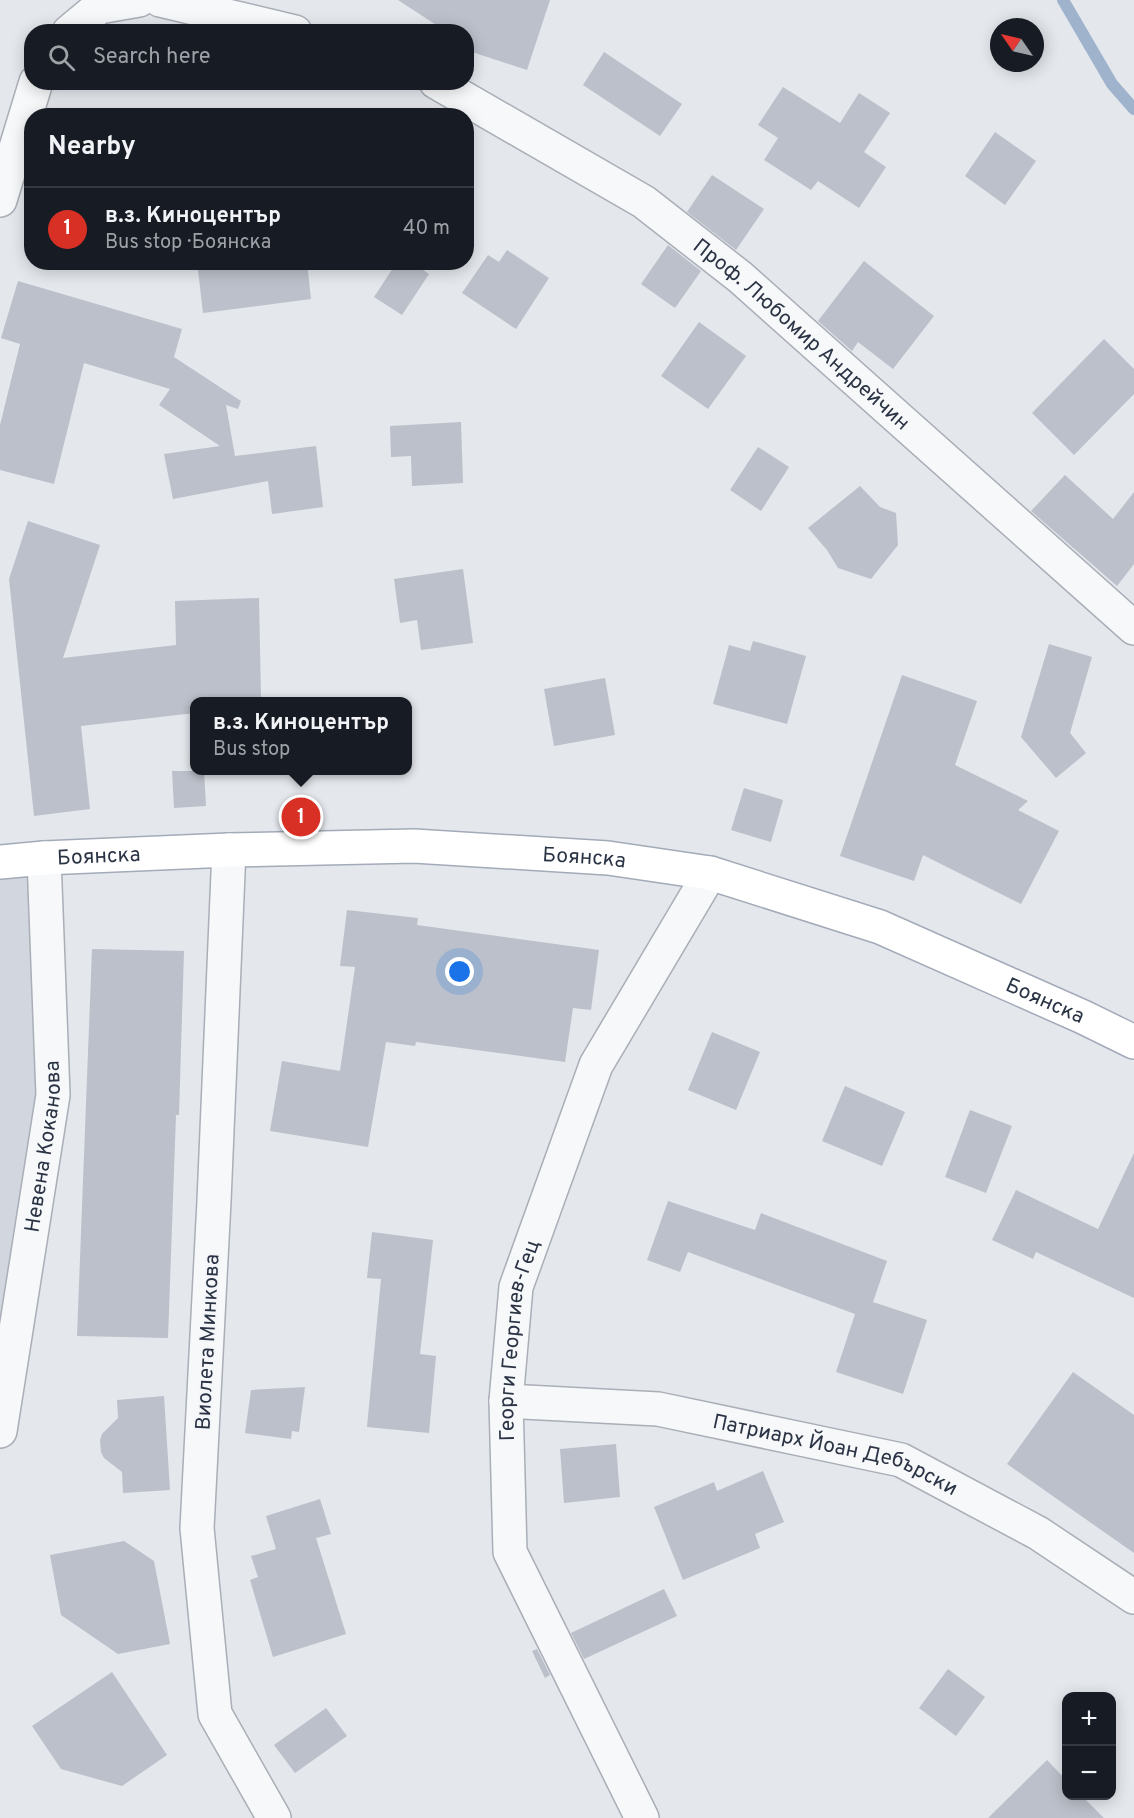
<!DOCTYPE html>
<meta charset="utf-8">
<style>
body{margin:0;font-family:Overpass,sans-serif;background:#242831;color:#f1f3f6}
.controls{position:absolute;right:18px;bottom:18px;display:grid;overflow:hidden;border-radius:12px;box-shadow:0 3px 15px #0003}
.controls button{width:54px;height:54px;display:grid;place-items:center;padding:0;border:0;border-bottom:2px solid #363941;background:#171b24;color:#f1f3f6;font:30px sans-serif}
.compass{position:absolute;left:990px;top:18px;width:54px;height:54px;border-radius:50%;background:#171b24;box-shadow:0 3px 15px #0003;rotate:304deg}
.you{position:absolute;left:460px;top:972px;width:21px;height:21px;margin:-15px;border:4px solid #fff;border-radius:50%;background:#1a73e8;box-shadow:0 0 0 9px #1a73e833}
.badge{display:grid;place-items:center;width:39px;height:39px;border-radius:50%;background:#d93025;color:#fff;font-size:20px;font-weight:700}
.pin{position:absolute;translate:-50% -50%;border:3px solid #fff;box-shadow:0 2px 6px #0006}
.popup{position:absolute;left:190px;top:697px;width:222px;height:78px;box-sizing:border-box;display:grid;place-content:center;border-radius:12px;background:#171b24;filter:drop-shadow(0 2px 4px #0005);font-size:20px;white-space:nowrap;color:#9ea1a6}
.popup b{font-size:22px;color:#f1f3f6}
.popup::after{content:'';position:absolute;left:50%;top:100%;margin-left:-12px;border:12px solid transparent;border-top-color:#171b24}
.list{margin:0;padding:0;list-style:none}
h2{display:flex;justify-content:space-between;align-items:center;height:78px;margin:0;padding:0 24px;font-size:26px}
h2 small{font-size:20px;font-weight:400;color:#9ea1a6}
.list li{display:grid;grid-template-columns:39px 1fr auto;gap:18px;align-items:center;box-sizing:border-box;height:84px;padding:0 24px;border-top:2px solid #363941}
.list b{display:block;font-size:22px;white-space:nowrap}
.list p{margin:0;font-size:20px;white-space:nowrap;color:#9ea1a6}
.list em{font-size:20px;font-style:normal;color:#9ea1a6}
.icon{flex:none;width:33px;height:33px;fill:none;stroke:currentColor;stroke-width:2;stroke-linecap:round;stroke-linejoin:round}
.map{position:relative;flex:none;width:1134px;height:1818px;overflow:hidden}
.search{position:absolute;background:#171b24;box-shadow:0 3px 15px #0003;left:24px;top:24px;width:450px;height:66px;display:flex;align-items:center;gap:15px;box-sizing:border-box;padding:0 21px;border-radius:24px;color:#9ea1a6;font-size:22px}
.panel{position:absolute;background:#171b24;box-shadow:0 3px 15px #0003;left:24px;top:108px;width:450px;height:162px;border-radius:24px}
.map>svg:first-child{display:block}
</style>
<div class="map">
<svg width="1134" height="1818" viewBox="0 0 1134 1818">
<rect width="100%" height="100%" fill="#e4e7ec"/>
<!-- built -->
<path fill="#d2d6de" d="M 44,858 L 53,1095 L 0,1423 L 0,862 Z"/>
<g fill="none" stroke-linecap="round" stroke-linejoin="round">
<!-- stream -->
<path stroke="#9fb4cc" stroke-width="12" d="M 1063,0 L 1112,84 L 1134,109"/>
</g>
<!-- building -->
<g fill="#bbc0ca">
<path d="M 398,0 L 550,0 L 527,70 L 466,50 L 466,32 L 447,32 Z"/>
<path d="M 604,52 L 682,104 L 660,136 L 583,85 Z"/>
<path d="M 783,87 L 840,123 L 859,93 L 890,113 L 864,152 L 886,167 L 859,208 L 818,181 L 811,190 L 764,160 L 778,138 L 758,125 Z"/>
<path d="M 995,132 L 1036,161 L 1005,205 L 965,176 Z"/>
<path d="M 712,175 L 764,209 L 736,250 L 687,212 Z"/>
<path d="M 668,245 L 701,271 L 675,308 L 641,284 Z"/>
<path d="M 507,250 L 549,278 L 516,329 L 462,293 L 488,255 L 499,262 Z"/>
<path d="M 864,261 L 934,316 L 893,369 L 858,342 L 852,351 L 818,321 Z"/>
<path d="M 197,262 L 307,262 L 311,299 L 203,313 Z"/>
<path d="M 397,262 L 412,262 L 429,274 L 402,315 L 374,297 Z"/>
<path d="M 18,281 L 182,329 L 174,357 L 241,401 L 238,409 L 226,405 L 235,456 L 316,446 L 323,507 L 272,514 L 268,481 L 173,499 L 164,454 L 220,446 L 159,405 L 170,389 L 84,363 L 54,484 L 0,470 L 0,425 L 20,344 L 1,338 Z"/>
<path d="M 699,322 L 746,356 L 708,409 L 661,376 Z"/>
<path d="M 1104,339 L 1134,369 L 1134,394 L 1074,455 L 1032,413 Z"/>
<path d="M 461,422 L 463,483 L 412,486 L 411,456 L 391,457 L 390,426 Z"/>
<path d="M 758,447 L 789,467 L 761,511 L 730,490 Z"/>
<path d="M 1065,475 L 1113,519 L 1134,492 L 1134,564 L 1117,586 L 1031,511 Z"/>
<path d="M 860,486 L 880,507 L 896,513 L 898,545 L 871,579 L 838,568 L 827,550 L 808,528 Z"/>
<path d="M 28,521 L 100,545 L 63,658 L 176,645 L 175,601 L 259,598 L 261,697 L 195,699 L 195,713 L 81,726 L 90,809 L 34,816 L 9,579 Z"/>
<path d="M 463,569 L 473,643 L 421,650 L 417,620 L 400,623 L 394,579 Z"/>
<path d="M 753,641 L 806,656 L 787,724 L 713,704 L 729,645 L 750,651 Z"/>
<path d="M 1049,644 L 1092,657 L 1070,733 L 1086,753 L 1056,778 L 1021,737 Z"/>
<path d="M 902,675 L 977,701 L 955,765 L 1028,801 L 1018,810 L 1059,831 L 1021,904 L 923,855 L 914,881 L 840,856 Z"/>
<path d="M 605,678 L 615,735 L 554,746 L 544,689 Z"/>
<path d="M 172,771 L 204,771 L 206,806 L 174,808 Z"/>
<path d="M 744,788 L 783,800 L 771,842 L 731,830 Z"/>
<path d="M 347,910 L 418,918 L 417,925 L 599,950 L 591,1010 L 573,1008 L 565,1062 L 416,1042 L 415,1046 L 386,1042 L 368,1147 L 270,1131 L 282,1061 L 340,1071 L 355,967 L 340,966 Z"/>
<path d="M 92,949 L 184,951 L 179,1115 L 176,1115 L 168,1338 L 77,1336 Z"/>
<path d="M 712,1032 L 760,1052 L 736,1110 L 688,1090 Z"/>
<path d="M 845,1086 L 905,1112 L 882,1166 L 822,1141 Z"/>
<path d="M 970,1110 L 1012,1126 L 986,1193 L 945,1177 Z"/>
<path d="M 1134,1153 L 1134,1298 L 1036,1252 L 1033,1259 L 992,1240 L 1016,1190 L 1098,1229 Z"/>
<path d="M 668,1201 L 755,1230 L 761,1213 L 887,1261 L 873,1302 L 927,1320 L 903,1394 L 836,1372 L 855,1314 L 688,1252 L 680,1272 L 647,1260 Z"/>
<path d="M 372,1232 L 433,1240 L 420,1354 L 436,1356 L 429,1433 L 367,1427 L 381,1279 L 367,1278 Z"/>
<path d="M 1073,1372 L 1134,1415 L 1134,1553 L 1007,1464 Z"/>
<path d="M 305,1387 L 299,1432 L 292,1431 L 291,1439 L 245,1433 L 251,1390 Z"/>
<path d="M 164,1396 L 170,1490 L 123,1493 L 122,1472 L 104,1458 L 101,1452 L 100,1440 L 102,1434 L 118,1418 L 117,1400 Z"/>
<path d="M 616,1444 L 620,1497 L 564,1503 L 560,1449 Z"/>
<path d="M 763,1471 L 784,1522 L 755,1534 L 760,1548 L 683,1580 L 654,1507 L 714,1482 L 717,1491 Z"/>
<path d="M 320,1499 L 331,1534 L 316,1538 L 346,1634 L 273,1657 L 250,1580 L 258,1577 L 251,1556 L 276,1549 L 266,1516 Z"/>
<path d="M 124,1541 L 154,1561 L 170,1644 L 118,1654 L 61,1615 L 50,1555 Z"/>
<path d="M 664,1589 L 677,1616 L 584,1659 L 571,1633 Z"/>
<path d="M 537,1649 L 550,1675 L 545,1678 L 532,1651 Z"/>
<path d="M 948,1669 L 985,1697 L 956,1736 L 919,1708 Z"/>
<path d="M 112,1672 L 167,1755 L 122,1786 L 61,1769 L 32,1726 Z"/>
<path d="M 326,1708 L 347,1736 L 295,1773 L 274,1745 Z"/>
<path d="M 1047,1760 L 1066,1780 L 1066,1796 L 1082,1796 L 1104,1818 L 988,1818 Z"/>
</g>
<g fill="none" stroke-linecap="round" stroke-linejoin="round">
<defs>
<g id="minor">
<path d="M 160,0 L 295,32"/>
<path d="M 69,32 L 99,7 L 139,0"/>
<path id="s1" d="M 436,82 L 644,202 L 740,277 L 1134,628"/>
<path d="M 0,200 L 36,82"/>
<path d="M 229,850 L 214,1201 L 197,1528 L 215,1714 L 274,1818"/>
<path id="s2" d="M 506,1401 L 658,1409 L 901,1460 L 1038,1533 L 1134,1597"/>
<path id="s3" d="M 0,1431 L 53,1095 L 44,858"/>
<path id="s4" d="M 642,1818 L 510,1552 L 506,1401 L 516,1287 L 596,1065 L 710,873"/>
</g>
<g id="major">
<path id="s5" d="M 0,862 L 44,858 L 229,850 L 414,846 L 608,858 L 710,873 L 880,927 L 1083,1017 L 1134,1042"/>
</g>
</defs>
<!-- minor casing -->
<use href="#minor" stroke="#a9aeb7" stroke-width="36"/>
<!-- major casing -->
<use href="#major" stroke="#a3abb8" stroke-width="36"/>
<!-- minor -->
<use href="#minor" stroke="#f7f8fa" stroke-width="33"/>
<!-- major -->
<use href="#major" stroke="#fff" stroke-width="33"/>
</g>
<g text-anchor="middle" stroke-width="4.5" stroke-linejoin="round" paint-order="stroke">
<!-- street labels -->
<g font-size="21" fill="#2b3445" stroke="#f4f6f9">
<text dy="7" stroke="none"><textPath href="#s1" startOffset="446">Проф. Любомир Андрейчин</textPath></text>
<text dy="7" stroke="none"><textPath href="#s5" startOffset="99">Боянска</textPath></text>
<text dy="7" stroke="none"><textPath href="#s5" startOffset="585">Боянска</textPath></text>
<text dy="7" stroke="none"><textPath href="#s5" startOffset="1071">Боянска</textPath></text>
<text dy="7" stroke="none"><textPath href="#s3" startOffset="288">Невена Коканова</textPath></text>
<text dy="7" stroke="none"><textPath href="#s4" startOffset="510">Георги Георгиев-Гец</textPath></text>
<text transform="translate(207 1342) rotate(-87)" y="7">Виолета Минкова</text>
<text dy="7" stroke="none"><textPath href="#s2" startOffset="336">Патриарх Йоан Дебърски</textPath></text>
</g>
</g>
</svg>
<div class="controls">
<button>+</button>
<button>−</button>
</div>
<svg class="compass" viewBox="-18 -18 36 36"><path d="M0-13l5 13h-10z" fill="#e53935"/><path d="M0 13l5-13h-10z" fill="#9ea1a6"/></svg>
<div class="you"></div>
<div class="pin badge" style="left:301px;top:817px">1</div>
<div class="popup"><b>в.з. Киноцентър</b>Bus stop</div>
<div class="search"><svg class="icon" aria-label="search" viewBox="0 0 24 24"><circle cx="10" cy="10" r="6"/><path d="M15 15l6 6"/></svg>Search here</div>
<section class="panel">
<h2>Nearby<small></small></h2>
<ul class="list">
<li><span class="badge">1</span><div><b>в.з. Киноцентър</b><p>Bus stop · Боянска</p></div><em>40 m</em></li>
</ul>
</section>
</div>
